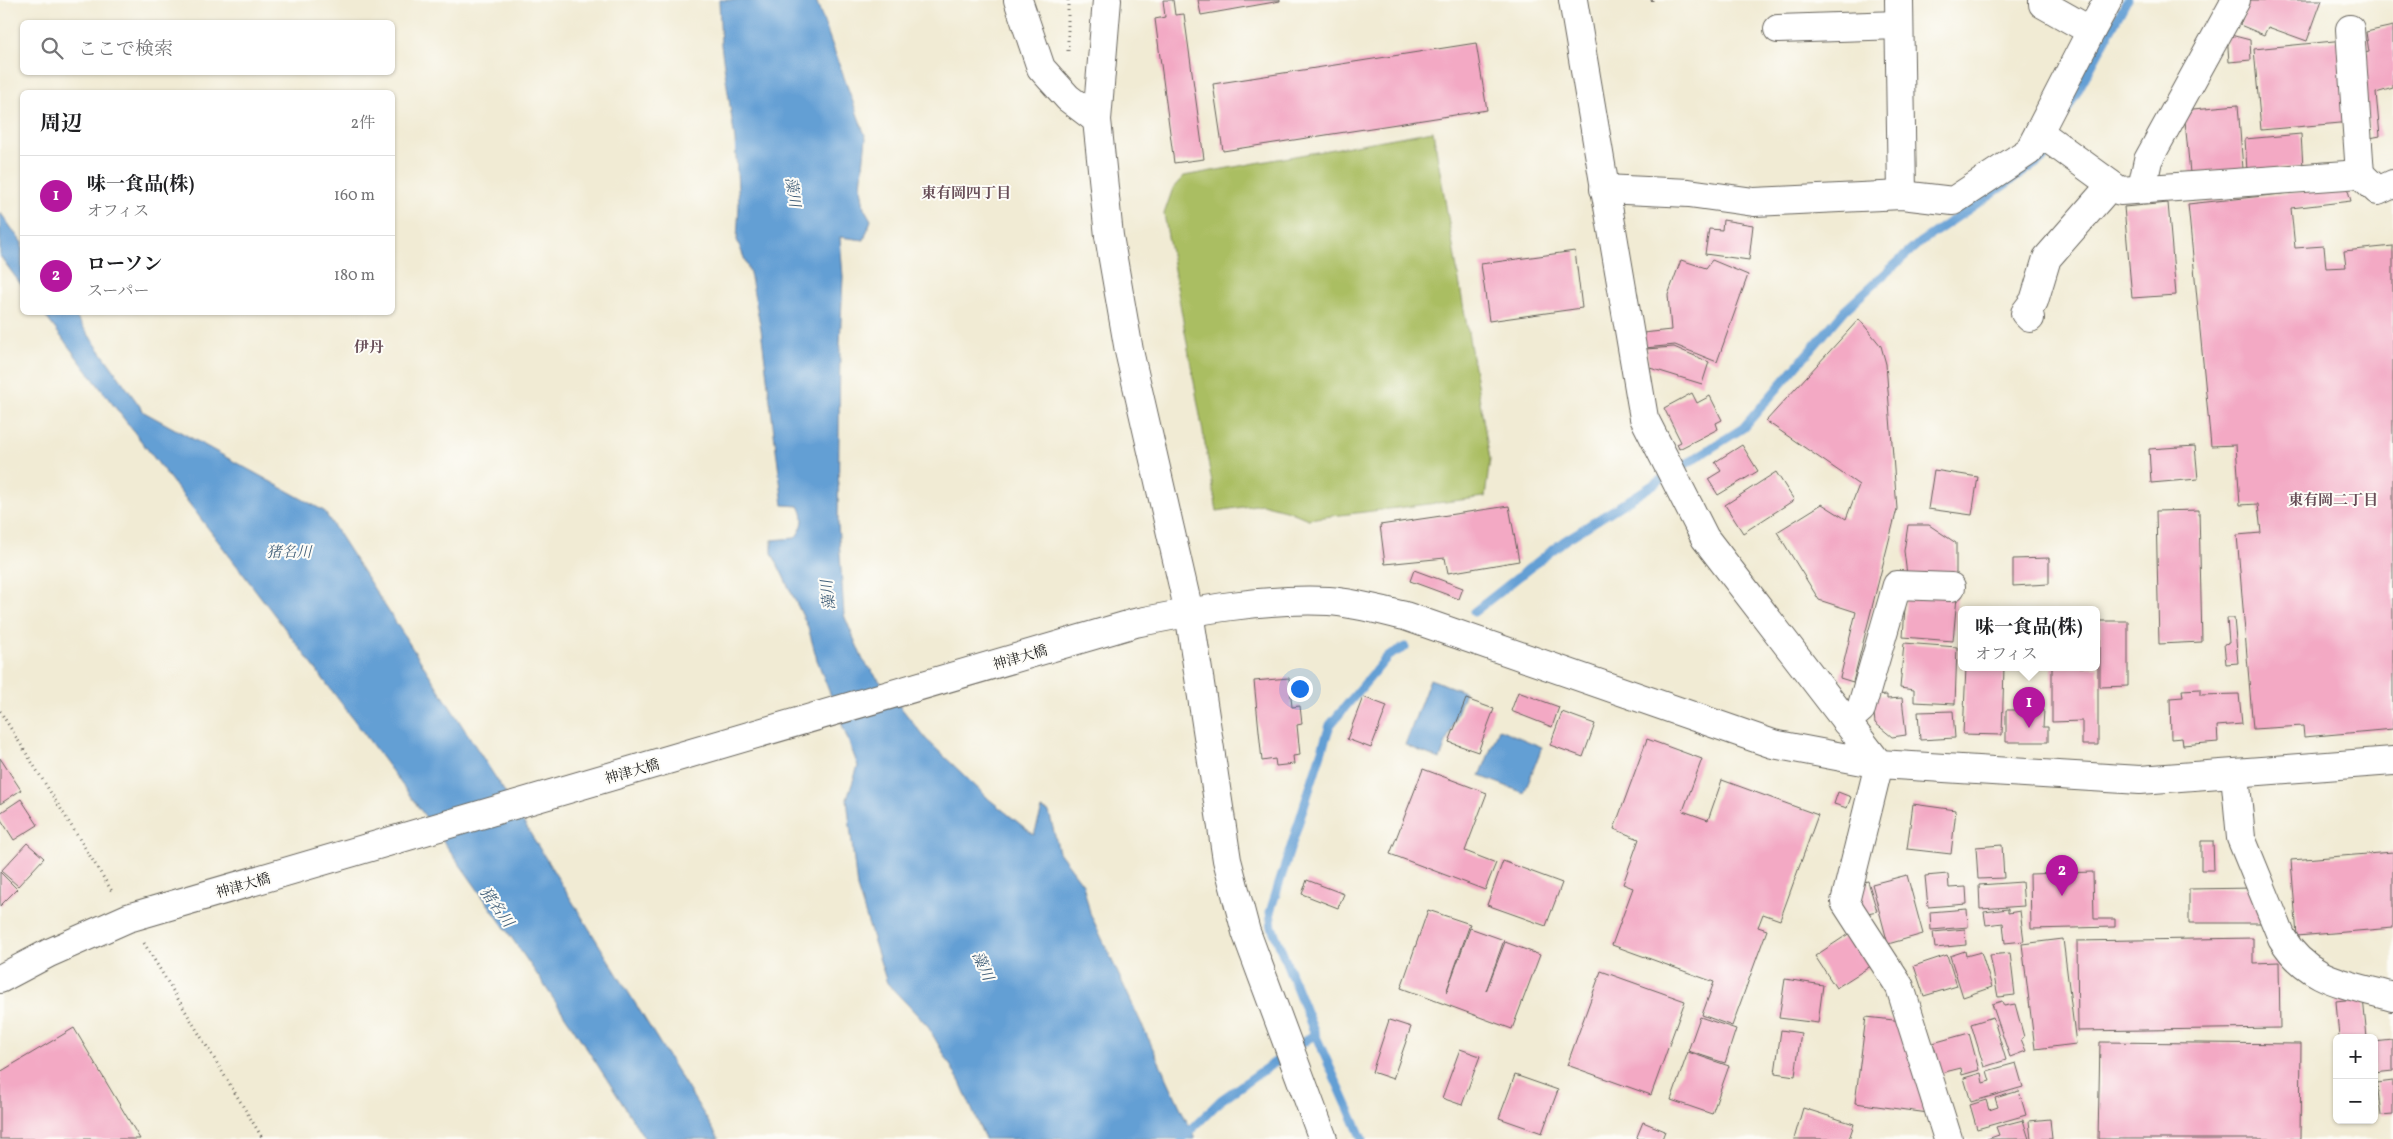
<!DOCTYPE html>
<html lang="ja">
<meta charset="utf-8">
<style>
body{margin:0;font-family:Vollkorn,"Noto Serif JP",serif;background:#f6f6f6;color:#202124}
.controls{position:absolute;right:15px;bottom:15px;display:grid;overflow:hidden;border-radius:8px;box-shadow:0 1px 4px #0004}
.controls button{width:45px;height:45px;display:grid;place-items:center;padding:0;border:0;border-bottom:1px solid #e0e0e0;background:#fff;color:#202124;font:25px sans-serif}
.you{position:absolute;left:1299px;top:688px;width:18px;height:18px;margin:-12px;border:4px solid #fff;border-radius:50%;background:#1a73e8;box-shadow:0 0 0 8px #1a73e833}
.badge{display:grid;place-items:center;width:32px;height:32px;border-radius:50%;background:#b5179e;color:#fff;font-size:16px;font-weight:700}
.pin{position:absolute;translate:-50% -41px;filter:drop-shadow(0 1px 2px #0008)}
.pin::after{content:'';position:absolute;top:26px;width:18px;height:15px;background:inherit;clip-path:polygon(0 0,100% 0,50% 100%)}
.popup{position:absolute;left:1958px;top:606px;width:142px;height:65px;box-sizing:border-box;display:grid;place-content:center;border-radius:8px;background:#fff;filter:drop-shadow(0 1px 4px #0005);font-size:16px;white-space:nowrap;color:#757577}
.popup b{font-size:19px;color:#202124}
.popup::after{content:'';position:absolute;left:50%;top:100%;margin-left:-10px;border:10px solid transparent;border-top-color:#fff}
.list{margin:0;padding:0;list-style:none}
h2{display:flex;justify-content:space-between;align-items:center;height:65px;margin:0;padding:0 20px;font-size:21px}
h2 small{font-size:16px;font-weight:400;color:#757577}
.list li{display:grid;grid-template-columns:32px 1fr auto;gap:15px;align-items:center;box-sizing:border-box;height:80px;padding:0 20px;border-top:1px solid #e0e0e0}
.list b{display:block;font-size:19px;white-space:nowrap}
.list p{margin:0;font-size:16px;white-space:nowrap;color:#757577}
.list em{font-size:16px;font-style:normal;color:#757577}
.icon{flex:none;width:28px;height:28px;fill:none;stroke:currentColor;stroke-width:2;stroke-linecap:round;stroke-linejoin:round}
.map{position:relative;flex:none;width:2393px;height:1139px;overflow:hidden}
.search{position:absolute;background:#fff;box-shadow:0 1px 4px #0004;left:20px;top:20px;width:375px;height:55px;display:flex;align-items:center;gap:12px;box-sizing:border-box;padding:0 18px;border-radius:8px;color:#757577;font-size:19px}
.panel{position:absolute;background:#fff;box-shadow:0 1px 4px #0004;left:20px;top:90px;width:375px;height:225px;border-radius:8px}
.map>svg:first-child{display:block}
</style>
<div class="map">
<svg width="2393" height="1139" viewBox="0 0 2393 1139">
<rect width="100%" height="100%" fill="#fdfcf7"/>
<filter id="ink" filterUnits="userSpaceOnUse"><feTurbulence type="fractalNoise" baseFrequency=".02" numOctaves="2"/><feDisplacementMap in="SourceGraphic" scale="10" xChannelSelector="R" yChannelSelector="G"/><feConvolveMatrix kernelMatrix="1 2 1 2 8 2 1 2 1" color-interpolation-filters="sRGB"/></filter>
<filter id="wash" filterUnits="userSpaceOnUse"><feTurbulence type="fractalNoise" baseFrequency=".0096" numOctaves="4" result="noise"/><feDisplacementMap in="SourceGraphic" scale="20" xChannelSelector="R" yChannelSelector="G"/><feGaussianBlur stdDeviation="1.12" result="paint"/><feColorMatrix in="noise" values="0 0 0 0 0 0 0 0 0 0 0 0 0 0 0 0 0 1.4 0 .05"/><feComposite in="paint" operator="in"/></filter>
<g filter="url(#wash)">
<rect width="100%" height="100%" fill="#f1ebd4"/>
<!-- green -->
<path fill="#aabe62" stroke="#636d3f" d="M 1433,131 L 1490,459 L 1485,497 L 1308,519 L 1289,511 L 1262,504 L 1217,511 L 1164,214 L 1173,188 L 1184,176 Z"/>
<!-- water -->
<g fill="#649fd4" stroke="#405e78">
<path d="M 719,0 L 816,0 L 866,138 L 861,186 L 864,208 L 871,220 L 864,240 L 840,237 L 843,277 L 840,344 L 838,523 L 844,615 L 863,660 L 926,739 L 990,800 L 1034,835 L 1042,809 L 1049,812 L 1059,852 L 1083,884 L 1090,913 L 1195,1139 L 985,1139 L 960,1082 L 927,1025 L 887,983 L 857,888 L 847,799 L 858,766 L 817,660 L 808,627 L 772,553 L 772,540 L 795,538 C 803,528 806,518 799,506 L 783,505 L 761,329 L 750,273 L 737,240 L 739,204 L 735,140 L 721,45 Z"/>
<path d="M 0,212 L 22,243 L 22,286 L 0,256 Z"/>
<path d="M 43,313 L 73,313 L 144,412 L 324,511 L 501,786 L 719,1139 L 645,1139 C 464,850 249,584 43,313 Z"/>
<path d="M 1430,679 L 1465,692 L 1440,759 L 1405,745 Z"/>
<path d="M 1499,729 L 1542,747 L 1524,793 L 1480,776 Z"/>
</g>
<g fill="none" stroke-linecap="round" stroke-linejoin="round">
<!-- stream -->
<g stroke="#649fd4" stroke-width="9">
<path d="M 2058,127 L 2127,0"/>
<path d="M 1474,612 L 1564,541 L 1743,428 L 1845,310 L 1919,243 L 2044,158"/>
<path d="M 1315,1034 L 1362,1139"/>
<path d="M 1182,1139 L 1221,1100 L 1315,1034 L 1272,927 L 1270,912 L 1330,725 L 1388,656 L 1405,647"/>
</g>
</g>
<g id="blocks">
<!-- building -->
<g fill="#f3a9c4">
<path d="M 1163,0 L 1173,0 L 1175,15 L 1184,14 L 1204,159 L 1174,163 L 1155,19 L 1165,17 Z"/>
<path d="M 1198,0 L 1280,0 L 1280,1 L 1201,15 Z"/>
<path d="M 2249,0 L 2322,0 L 2307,41 L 2268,27 L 2264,35 L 2240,25 Z"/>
<path d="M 2393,26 L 2393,88 L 2376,93 L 2380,136 L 2370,138 L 2360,54 L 2369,52 L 2366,32 Z"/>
<path d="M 2227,34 L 2250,40 L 2251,60 L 2229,62 Z"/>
<path d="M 2344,40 L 2352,122 L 2261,130 L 2254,49 Z"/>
<path d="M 1476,43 L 1487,110 L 1223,151 L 1213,84 Z"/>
<path d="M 2238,105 L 2243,169 L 2190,173 L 2185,121 L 2193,109 Z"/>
<path d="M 2301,134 L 2303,167 L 2247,171 L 2245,139 Z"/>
<path d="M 2347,187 L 2351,201 L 2291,208 L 2295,248 L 2324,246 L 2326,268 L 2346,267 L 2344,251 L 2393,246 L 2393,729 L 2304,737 L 2303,726 L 2253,729 L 2237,535 L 2261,533 L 2258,504 L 2240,505 L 2236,445 L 2211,446 L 2188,204 Z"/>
<path d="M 2168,203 L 2176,295 L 2132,298 L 2124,207 Z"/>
<path d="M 1723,220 L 1753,225 L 1749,260 L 1705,254 L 1709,229 L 1722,230 Z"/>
<path d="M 1575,251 L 1582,308 L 1489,321 L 1481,264 Z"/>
<path d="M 1681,260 L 1706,268 L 1712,260 L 1748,275 L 1717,362 L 1675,345 L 1645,348 L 1643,333 L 1671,330 L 1668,295 Z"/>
<path d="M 1859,319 L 1881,346 L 1886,364 L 1897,509 L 1853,682 L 1840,678 L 1856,612 L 1819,600 L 1777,532 L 1822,504 L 1846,519 L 1859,485 L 1766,421 Z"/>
<path d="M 1674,347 L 1709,362 L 1702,384 L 1650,368 L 1646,349 Z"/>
<path d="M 1692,393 L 1697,403 L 1710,396 L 1722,420 L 1716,423 L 1718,429 L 1679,449 L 1677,444 L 1681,442 L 1664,408 Z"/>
<path d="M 1742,445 L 1758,471 L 1718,495 L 1708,479 L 1721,471 L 1715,462 Z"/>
<path d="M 2195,446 L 2198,479 L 2151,483 L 2149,449 Z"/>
<path d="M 1934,470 L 1978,477 L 1972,515 L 1928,509 Z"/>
<path d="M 1776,472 L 1794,500 L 1743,533 L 1725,505 Z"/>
<path d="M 1509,506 L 1519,561 L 1448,573 L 1445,558 L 1385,564 L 1380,525 Z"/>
<path d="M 2199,510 L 2202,642 L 2159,644 L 2156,511 Z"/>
<path d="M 1908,525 L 1929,525 L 1956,543 L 1956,578 L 1907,575 L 1904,551 Z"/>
<path d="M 2049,558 L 2049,584 L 2013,586 L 2013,559 Z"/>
<path d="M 1414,570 L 1463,588 L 1459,599 L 1410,581 Z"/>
<path d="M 1906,593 L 1957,597 L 1953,641 L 1903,637 Z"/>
<path d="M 2227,618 L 2234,618 L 2238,663 L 2226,664 L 2224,644 L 2229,643 Z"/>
<path d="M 2100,621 L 2128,621 L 2128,686 L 2100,687 Z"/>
<path d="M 1904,643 L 1957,647 L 1955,704 L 1914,702 L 1914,690 L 1900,688 Z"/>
<path d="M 1966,667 L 2004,667 L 2002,735 L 1963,734 Z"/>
<path d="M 2052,667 L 2098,667 L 2098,745 L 2082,745 L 2082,721 L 2052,722 Z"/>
<path d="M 1289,678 L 1292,707 L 1300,706 L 1302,724 L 1297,725 L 1300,755 L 1293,756 L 1294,764 L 1276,766 L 1275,759 L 1262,761 L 1254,681 Z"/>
<path d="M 2200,689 L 2200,695 L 2239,694 L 2242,724 L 2217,726 L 2218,742 L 2183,745 L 2182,738 L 2171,739 L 2170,698 L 2183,697 L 2182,690 Z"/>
<path d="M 1518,692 L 1559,707 L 1552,727 L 1511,711 Z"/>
<path d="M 1887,695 L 1887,699 L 1902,698 L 1906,735 L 1892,737 L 1875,723 L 1872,696 Z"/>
<path d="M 1363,697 L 1387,706 L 1371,748 L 1347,739 Z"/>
<path d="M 1466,699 L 1494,709 L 1478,752 L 1449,742 Z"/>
<path d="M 2006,710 L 2044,710 L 2043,727 L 2048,727 L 2048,742 L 2006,742 Z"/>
<path d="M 1953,711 L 1955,738 L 1920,740 L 1918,712 Z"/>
<path d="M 1562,712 L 1595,724 L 1583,757 L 1550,745 Z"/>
<path d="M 1647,739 L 1702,759 L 1683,811 L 1708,820 L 1722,780 L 1818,815 L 1780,920 L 1763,914 L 1758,927 L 1767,930 L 1732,1026 L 1702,1015 L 1714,982 L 1612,945 L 1633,888 L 1623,884 L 1639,839 L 1614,829 Z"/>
<path d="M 0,758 L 21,790 L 0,804 Z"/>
<path d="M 1423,769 L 1487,793 L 1465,851 L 1496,863 L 1485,890 L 1390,854 Z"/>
<path d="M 1838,792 L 1851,797 L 1847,808 L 1834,804 Z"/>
<path d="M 21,799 L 38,825 L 14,840 L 0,818 L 0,813 Z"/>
<path d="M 1913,804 L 1956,810 L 1951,854 L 1907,849 Z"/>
<path d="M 2201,841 L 2213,841 L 2214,870 L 2201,870 Z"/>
<path d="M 27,843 L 44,858 L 18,886 L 1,871 Z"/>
<path d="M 2002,845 L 2004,878 L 1978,879 L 1976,847 Z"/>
<path d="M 2393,852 L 2393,928 L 2297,936 L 2291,860 Z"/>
<path d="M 1503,861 L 1562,883 L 1546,926 L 1487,905 Z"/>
<path d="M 0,872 L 17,889 L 0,906 Z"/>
<path d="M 2093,872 L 2094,919 L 2115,919 L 2115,927 L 2031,929 L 2030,874 Z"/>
<path d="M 1948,874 L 1949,888 L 1966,887 L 1967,904 L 1928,907 L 1925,876 Z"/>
<path d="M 1907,875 L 1923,934 L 1888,944 L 1872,884 Z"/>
<path d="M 1307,880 L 1344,894 L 1338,908 L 1302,894 Z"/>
<path d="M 1868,881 L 1877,911 L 1863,914 L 1854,884 Z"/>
<path d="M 2022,882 L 2024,906 L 1980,909 L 1979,885 Z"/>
<path d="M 2255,888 L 2267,923 L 2189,923 L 2189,889 Z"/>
<path d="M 1967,909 L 1968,927 L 1931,930 L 1930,912 Z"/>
<path d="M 2008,909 L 2008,913 L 2020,911 L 2024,941 L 2005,943 L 2003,923 L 1986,925 L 1984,912 Z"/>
<path d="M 1428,910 L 1470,924 L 1446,993 L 1470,928 L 1504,940 L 1486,991 L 1505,942 L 1540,955 L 1512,1029 L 1401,988 Z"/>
<path d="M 1965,929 L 1966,945 L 1935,948 L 1933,932 Z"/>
<path d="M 1853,931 L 1874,964 L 1836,988 L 1815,956 Z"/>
<path d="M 2253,938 L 2253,963 L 2279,962 L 2280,1028 L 2078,1031 L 2077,941 Z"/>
<path d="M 2063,939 L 2076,1044 L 2035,1049 L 2022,944 Z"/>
<path d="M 1965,951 L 1966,956 L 1981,952 L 1992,987 L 1963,997 L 1950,956 Z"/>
<path d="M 2010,953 L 2015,995 L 1998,997 L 1990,955 Z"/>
<path d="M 1947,955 L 1957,986 L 1924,996 L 1914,966 Z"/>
<path d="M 1601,971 L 1685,1001 L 1651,1095 L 1567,1065 Z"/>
<path d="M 1785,979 L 1823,985 L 1818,1023 L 1779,1018 Z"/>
<path d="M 2363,998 L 2367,1038 L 2339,1038 L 2336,1001 Z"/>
<path d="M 2002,1001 L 2004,1006 L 2015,1004 L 2024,1037 L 2021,1039 L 2026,1051 L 2010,1057 L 1992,1004 Z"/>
<path d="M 1700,1017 L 1736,1029 L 1725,1063 L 1688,1051 Z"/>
<path d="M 1866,1017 L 1903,1021 L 1928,1113 L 1855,1103 Z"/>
<path d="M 1993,1017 L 2006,1060 L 1984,1067 L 1971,1024 Z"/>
<path d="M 1389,1020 L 1411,1027 L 1393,1079 L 1372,1072 Z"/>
<path d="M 74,1028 L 140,1139 L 0,1139 L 0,1072 Z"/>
<path d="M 1781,1030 L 1801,1033 L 1795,1076 L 1775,1073 Z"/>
<path d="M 1969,1033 L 1979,1070 L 1962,1075 L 1961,1068 L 1941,1073 L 1933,1043 Z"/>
<path d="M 2393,1040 L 2393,1071 L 2374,1073 L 2374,1042 Z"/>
<path d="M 2100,1042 L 2301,1044 L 2300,1139 L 2098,1139 Z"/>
<path d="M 1460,1049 L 1480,1056 L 1462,1105 L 1442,1098 Z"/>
<path d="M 1688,1052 L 1729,1066 L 1712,1114 L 1671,1100 Z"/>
<path d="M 2016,1063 L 2023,1087 L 1971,1102 L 1964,1078 L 1981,1073 L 1983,1083 L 1990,1081 L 1987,1071 Z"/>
<path d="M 1515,1075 L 1558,1090 L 1542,1133 L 1499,1118 Z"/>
<path d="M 2393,1081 L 2393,1114 L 2381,1115 L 2377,1083 Z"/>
<path d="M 2019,1091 L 2026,1115 L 1977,1129 L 1970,1105 L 1986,1100 L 1989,1110 L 1998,1107 L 1995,1098 Z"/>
<path d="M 1803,1108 L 1854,1124 L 1849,1139 L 1794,1139 Z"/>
<path d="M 2050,1119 L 2052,1139 L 2031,1139 L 2029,1121 Z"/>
<path d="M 2023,1120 L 2029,1139 L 1987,1139 L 1999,1135 L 1996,1127 Z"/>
<path d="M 1643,1122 L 1665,1131 L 1662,1139 L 1636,1139 Z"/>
</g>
</g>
</g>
<g filter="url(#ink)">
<use href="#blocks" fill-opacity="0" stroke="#67645c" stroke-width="1"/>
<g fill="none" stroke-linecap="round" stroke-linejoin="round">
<defs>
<g id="minor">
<path d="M 1018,0 L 1041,68 L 1068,98 L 1097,120"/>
<path d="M 1107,0 L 1097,120 L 1109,236 L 1129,351 L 1189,612 L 1227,860 L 1246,932 L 1323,1139"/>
<path d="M 1573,0 L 1644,418 L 1705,538 L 1879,764 L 1845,902 L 1900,987 L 1948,1139"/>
<path d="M 1899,0 L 1902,195"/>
<path d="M 1778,29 L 1899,25"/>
<path d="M 2350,29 L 2360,174"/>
<path d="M 2091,31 L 2108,0"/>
<path d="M 2039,132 L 2091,31 L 2043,4 L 2043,0"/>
<path d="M 2142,188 L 2148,160 L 2236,0"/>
<path d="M 1604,189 L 1689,193 L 1754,202 L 1902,195 L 1953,201 L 2029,151 L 2039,132 L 2120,191 L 2360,174 L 2378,191 L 2393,184"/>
<path d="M 2030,318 L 2025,313 L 2034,301 L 2047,258 L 2111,185"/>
<path d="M 1846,722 L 1861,709 L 1897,585 L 1951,587"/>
<path d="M 2235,774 L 2241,838 L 2282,938 C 2308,982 2348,984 2393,997"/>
<path d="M 0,979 L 49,953 L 128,918 L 1135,623 C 1199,610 1264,598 1329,601 C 1355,603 1380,610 1405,616 L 1773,744 L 1879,764 L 2140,780 L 2393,761"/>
</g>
</defs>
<!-- minor casing -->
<use href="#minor" stroke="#67645c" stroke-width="30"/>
<!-- path -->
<g stroke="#67645c" stroke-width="3" stroke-dasharray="1 4" stroke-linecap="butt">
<path d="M 1068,0 L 1068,52"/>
<path d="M 1652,0 L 1652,2"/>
<path d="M 0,711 L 113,893"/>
<path d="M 144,943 L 263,1139"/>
</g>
<!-- minor -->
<use href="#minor" stroke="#fff" stroke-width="28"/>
</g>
</g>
<g text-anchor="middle" stroke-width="4" stroke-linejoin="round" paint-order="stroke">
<!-- street labels -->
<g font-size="14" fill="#1c1c1c" stroke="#fdfcf7">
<text transform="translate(1020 657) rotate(-16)" y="5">神津大橋</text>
<text transform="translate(632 771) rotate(-16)" y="5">神津大橋</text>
<text transform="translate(243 885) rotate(-16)" y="5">神津大橋</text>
</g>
<!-- water labels -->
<g font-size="15" font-style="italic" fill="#405e78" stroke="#fdfcf7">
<text transform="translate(793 192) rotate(81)" y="5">藻川</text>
<text x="289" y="557">猪名川</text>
<text transform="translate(828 595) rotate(-96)" y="5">藻川</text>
<text transform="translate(497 907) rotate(54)" y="5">猪名川</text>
<text transform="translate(983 966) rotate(66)" y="5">藻川</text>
</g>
<!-- neighbourhood labels -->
<g font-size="15" font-weight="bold" fill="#674d57" stroke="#fdfcf7">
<text x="966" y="198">東有岡四丁目</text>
<text x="369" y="352">伊丹</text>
<text x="2333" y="505">東有岡二丁目</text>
</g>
</g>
</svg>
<div class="controls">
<button>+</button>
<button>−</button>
</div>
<div class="you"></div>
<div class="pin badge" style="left:2029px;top:728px">1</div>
<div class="popup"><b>味一食品(株)</b>オフィス</div>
<div class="pin badge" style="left:2062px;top:896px">2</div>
<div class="search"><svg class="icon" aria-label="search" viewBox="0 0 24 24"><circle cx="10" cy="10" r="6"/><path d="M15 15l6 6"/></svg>ここで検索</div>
<section class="panel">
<h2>周辺<small>2件</small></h2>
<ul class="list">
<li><span class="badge">1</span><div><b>味一食品(株)</b><p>オフィス</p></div><em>160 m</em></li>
<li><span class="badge">2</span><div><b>ローソン</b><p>スーパー</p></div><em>180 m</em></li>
</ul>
</section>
</div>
